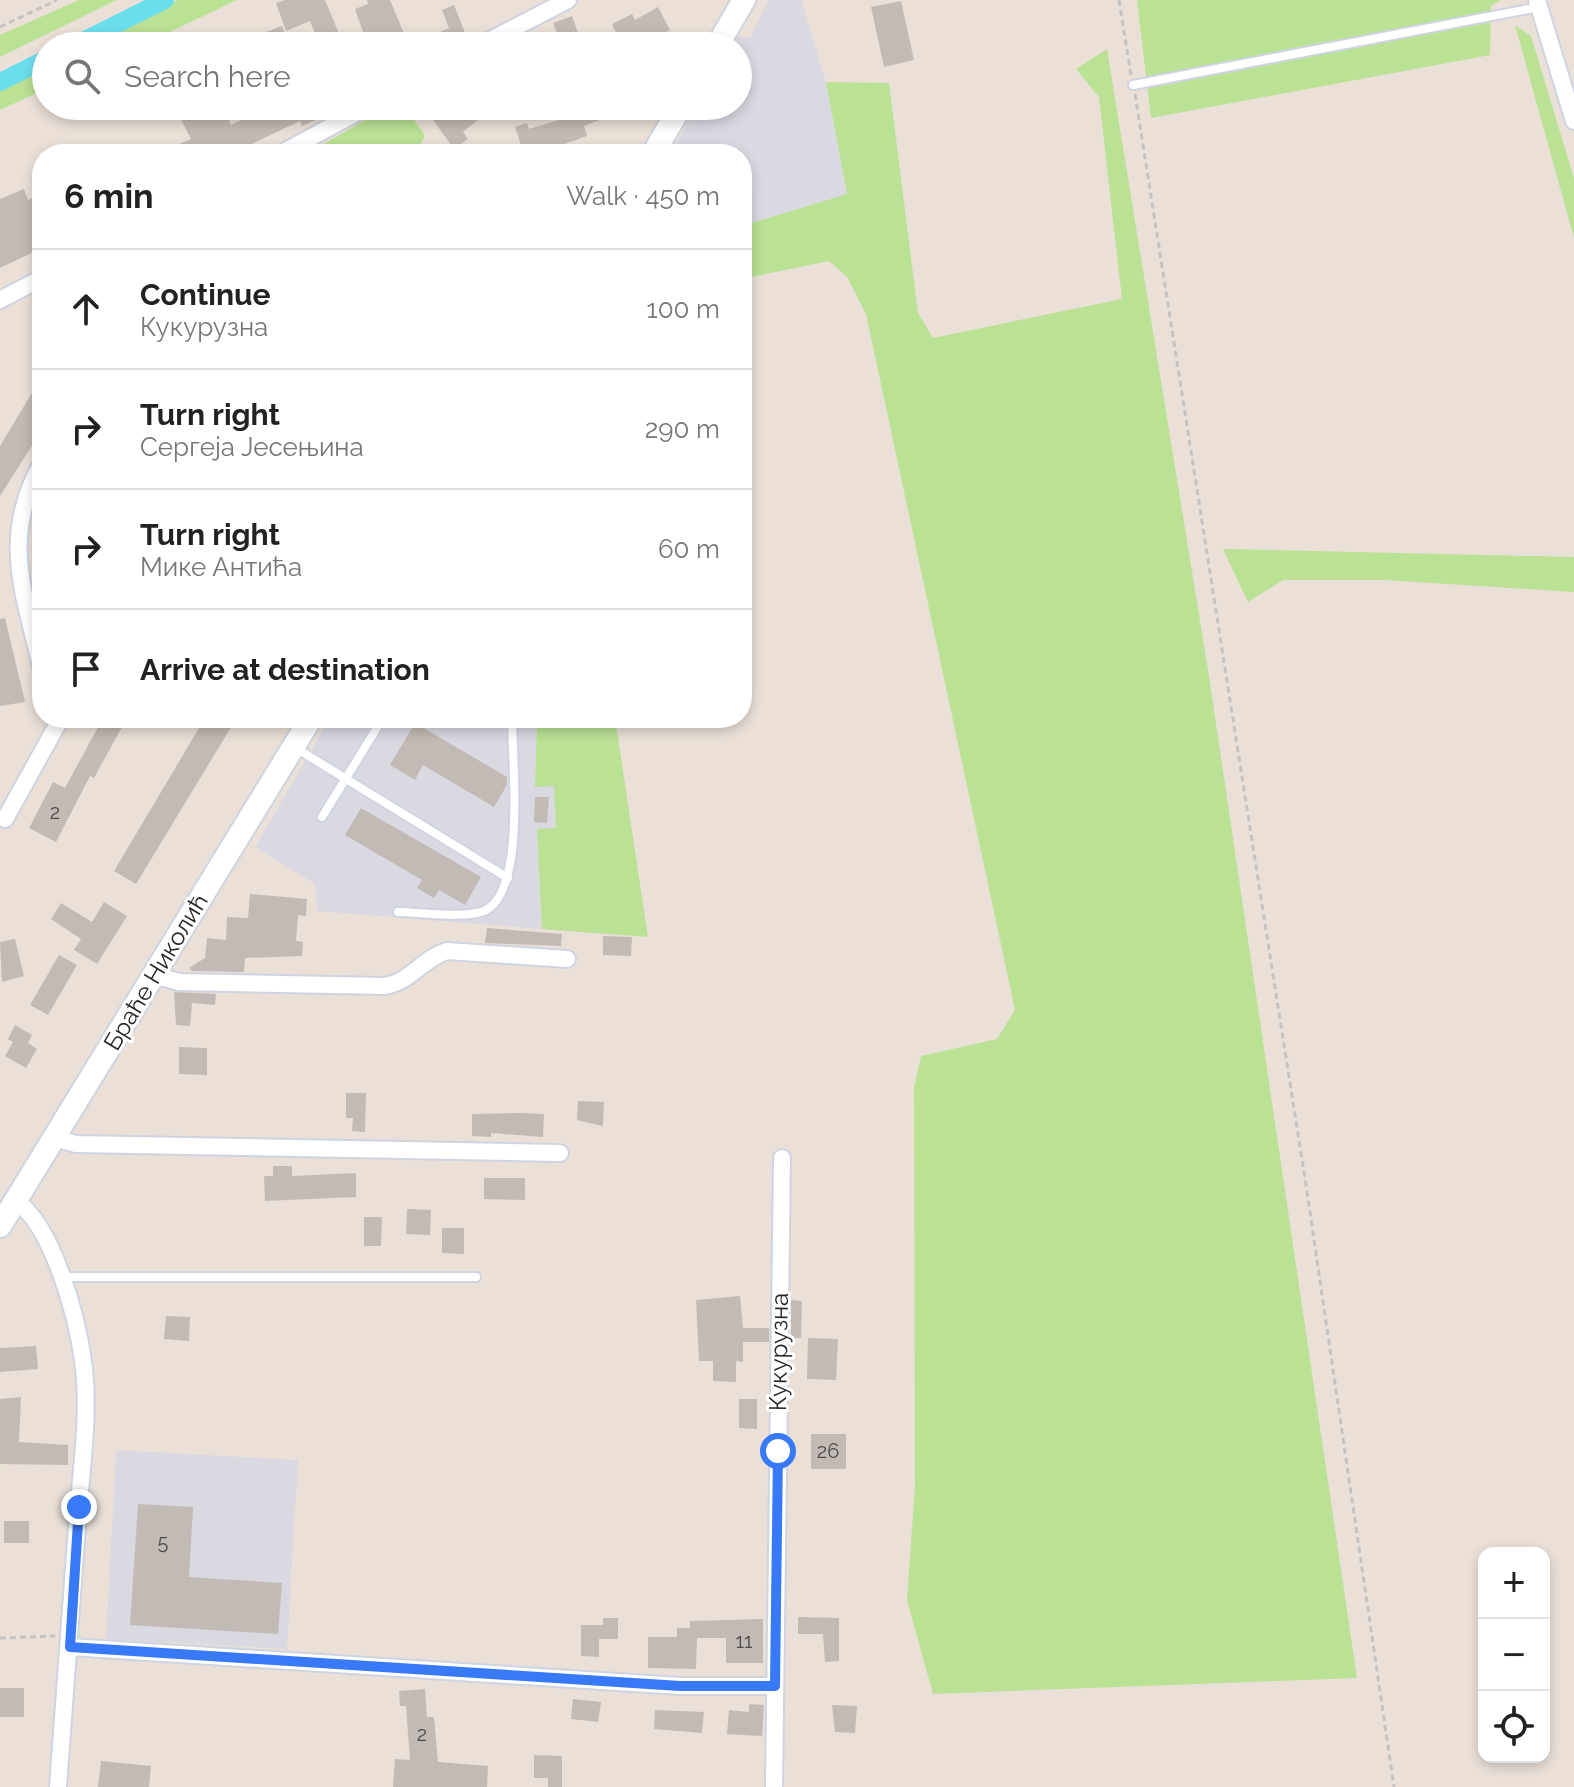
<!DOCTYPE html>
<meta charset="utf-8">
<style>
body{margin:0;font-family:Raleway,sans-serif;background:#f6f6f6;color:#222}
.controls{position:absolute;right:24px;bottom:24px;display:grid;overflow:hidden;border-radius:16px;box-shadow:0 4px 12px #0003}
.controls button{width:72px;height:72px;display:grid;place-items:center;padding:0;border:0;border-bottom:2px solid #e0e0e0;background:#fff;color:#222;font:40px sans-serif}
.stop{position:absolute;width:24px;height:24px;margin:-18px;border:6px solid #3879f8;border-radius:50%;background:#fff}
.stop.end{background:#3879f8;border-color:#fff;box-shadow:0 2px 8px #0008}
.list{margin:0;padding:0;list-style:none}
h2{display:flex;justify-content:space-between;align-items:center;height:104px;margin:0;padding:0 32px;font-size:34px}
h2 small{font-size:26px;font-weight:400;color:#767676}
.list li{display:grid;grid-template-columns:52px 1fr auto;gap:24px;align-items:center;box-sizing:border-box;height:120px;padding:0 32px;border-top:2px solid #e0e0e0}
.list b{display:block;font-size:30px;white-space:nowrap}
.list p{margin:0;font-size:26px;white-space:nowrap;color:#767676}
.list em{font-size:26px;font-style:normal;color:#767676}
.icon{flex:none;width:44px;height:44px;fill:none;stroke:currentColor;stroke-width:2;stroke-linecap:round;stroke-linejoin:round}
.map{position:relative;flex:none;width:1574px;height:1787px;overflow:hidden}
.search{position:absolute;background:#fff;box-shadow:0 4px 12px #0003;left:32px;top:32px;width:720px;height:88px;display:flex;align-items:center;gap:20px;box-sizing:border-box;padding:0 28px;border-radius:44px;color:#767676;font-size:30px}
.panel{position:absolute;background:#fff;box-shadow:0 4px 12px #0003;left:32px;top:144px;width:720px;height:584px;border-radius:32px}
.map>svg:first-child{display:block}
</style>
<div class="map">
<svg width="1574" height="1787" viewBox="0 0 1574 1787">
<rect width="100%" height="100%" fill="#eae0d8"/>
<!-- industrial -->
<g fill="#dad9e2">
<path d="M 769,0 L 801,0 L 826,82 L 847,194 L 742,226 L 742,154 L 670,154 L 698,106 L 738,106 L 738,46 L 732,46 L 737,36 L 750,38 Z"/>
<path d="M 330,718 L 537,718 L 535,786 L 555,786 L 556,829 L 537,830 L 542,929 L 317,911 L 315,884 L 255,847 Z"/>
<path d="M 116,1450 L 298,1460 L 287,1649 L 106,1639 Z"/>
</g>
<!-- green -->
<g fill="#bae194">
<path d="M 79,0 L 117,0 L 0,57 L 0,35 Z"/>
<path d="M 178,0 L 237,0 L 140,46 L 92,46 Z"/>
<path d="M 1137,0 L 1501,0 L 1491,6 L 1490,55 L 1151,118 Z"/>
<path d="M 1515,25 L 1531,36 L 1574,178 L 1574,238 Z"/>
<path d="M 1107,49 L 1209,676 L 1357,1678 L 933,1694 L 907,1600 L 915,1486 L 914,1088 L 921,1056 L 997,1039 L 1015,1010 L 866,314 L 847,277 L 829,261 L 742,279 L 742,226 L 847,194 L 826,82 L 889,83 L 918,313 L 933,338 L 1122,299 L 1099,97 L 1076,69 Z"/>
<path d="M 46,70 L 46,89 L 0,110 L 0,90 Z"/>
<path d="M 390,106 L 405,106 L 425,136 L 414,154 L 306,154 Z"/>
<path d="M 1223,549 L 1574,557 L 1574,592 L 1385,580 L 1283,580 L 1248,602 Z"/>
<path d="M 537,718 L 615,718 L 648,937 L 542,929 L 537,829 L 556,828 L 554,786 L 535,787 Z"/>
</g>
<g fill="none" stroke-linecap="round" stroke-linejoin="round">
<!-- canal -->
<g stroke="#6bdeed" stroke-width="18">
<path d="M 73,46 L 165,0"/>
<path d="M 0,82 L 46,59"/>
</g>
</g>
<!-- building -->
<g fill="#c2bab5">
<path d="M 285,0 L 325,0 L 344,46 L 320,46 L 310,21 L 286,31 L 276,3 Z"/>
<path d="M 367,0 L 390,0 L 408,43 L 368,46 L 355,9 L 368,4 Z"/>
<path d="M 901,1 L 914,60 L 884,67 L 871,7 Z"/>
<path d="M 454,5 L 467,38 L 446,46 L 440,32 L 449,28 L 442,10 Z"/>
<path d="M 658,7 L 670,30 L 642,46 L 634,46 L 630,39 L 621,43 L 612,24 L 632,14 L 635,20 Z"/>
<path d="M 572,16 L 583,46 L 562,46 L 553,23 Z"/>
<path d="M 282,26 L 289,46 L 262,46 L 258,35 Z"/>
<path d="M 174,106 L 206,106 L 212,119 L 226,113 L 231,125 L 270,106 L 317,106 L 322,117 L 302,126 L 300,121 L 241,149 L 243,154 L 157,154 L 191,139 Z"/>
<path d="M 423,106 L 495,106 L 463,132 L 468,139 L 454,149 Z"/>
<path d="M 585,106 L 633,107 L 584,126 L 587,136 L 550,149 L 551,154 L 524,154 L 515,127 L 527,123 L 529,129 L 559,120 L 557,116 Z"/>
<path d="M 24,189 L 28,200 L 42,194 L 42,248 L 0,268 L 0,199 Z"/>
<path d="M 42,376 L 42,449 L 33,444 L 0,496 L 0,446 Z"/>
<path d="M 5,618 L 25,702 L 0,706 L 0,619 Z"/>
<path d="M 103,718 L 127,718 L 94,778 L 90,776 L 56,842 L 29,828 L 53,782 L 65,788 Z"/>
<path d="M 205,718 L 224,718 L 233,724 L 136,884 L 114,871 Z"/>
<path d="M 415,723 L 507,777 L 507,785 L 494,807 L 423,765 L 415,780 L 390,765 Z"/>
<path d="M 535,797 L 549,797 L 547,823 L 534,822 Z"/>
<path d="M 361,808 L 481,877 L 465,905 L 439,890 L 434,898 L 417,888 L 422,880 L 345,835 Z"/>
<path d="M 250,894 L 307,899 L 306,916 L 298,915 L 296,941 L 303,942 L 302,956 L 245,958 L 244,972 L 192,971 L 189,968 L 205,958 L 207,938 L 226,940 L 227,917 L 248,918 Z"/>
<path d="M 104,902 L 127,916 L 97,964 L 74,950 L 81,939 L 51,919 L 61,903 L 92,922 Z"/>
<path d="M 487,928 L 562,934 L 561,946 L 485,943 Z"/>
<path d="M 603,936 L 632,937 L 631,956 L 603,955 Z"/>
<path d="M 15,939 L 24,976 L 2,982 L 0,942 Z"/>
<path d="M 59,955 L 77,965 L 48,1015 L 30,1005 Z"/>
<path d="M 174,992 L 216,994 L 215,1005 L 192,1003 L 190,1026 L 176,1025 Z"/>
<path d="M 15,1025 L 32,1035 L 28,1043 L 37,1049 L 26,1068 L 5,1056 L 13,1042 L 8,1039 Z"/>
<path d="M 179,1047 L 207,1048 L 207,1075 L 179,1074 Z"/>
<path d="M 346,1093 L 366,1093 L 365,1132 L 352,1131 L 353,1118 L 346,1118 Z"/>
<path d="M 578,1101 L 604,1102 L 603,1126 L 577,1120 Z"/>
<path d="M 518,1113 L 544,1114 L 543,1137 L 491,1133 L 491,1137 L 472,1136 L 472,1114 Z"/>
<path d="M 273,1166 L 292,1166 L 292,1176 L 356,1173 L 356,1197 L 265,1201 L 264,1176 L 273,1176 Z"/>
<path d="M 484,1178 L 525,1178 L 525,1200 L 484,1199 Z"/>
<path d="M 407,1209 L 431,1210 L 430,1235 L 406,1234 Z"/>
<path d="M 364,1217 L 382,1217 L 381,1246 L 364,1246 Z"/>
<path d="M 442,1228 L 464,1228 L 464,1254 L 442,1253 Z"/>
<path d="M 740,1296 L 743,1328 L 769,1328 L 769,1342 L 743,1342 L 743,1362 L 736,1361 L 736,1382 L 713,1381 L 713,1361 L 699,1361 L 696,1300 Z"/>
<path d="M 791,1300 L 802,1301 L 801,1338 L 791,1338 Z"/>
<path d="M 166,1316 L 190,1317 L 189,1341 L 164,1339 Z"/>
<path d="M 808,1338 L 838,1339 L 836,1380 L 807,1379 Z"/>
<path d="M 36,1346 L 38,1369 L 0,1372 L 0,1348 Z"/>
<path d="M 21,1397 L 19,1442 L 68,1445 L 68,1465 L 0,1464 L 0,1399 Z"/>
<path d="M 739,1399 L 757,1399 L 757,1429 L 739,1428 Z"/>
<rect x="811" y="1434" width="35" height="35"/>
<path d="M 138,1504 L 193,1507 L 189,1577 L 282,1583 L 278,1634 L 130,1625 Z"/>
<rect x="4" y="1521" width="25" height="22"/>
<path d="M 798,1617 L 839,1618 L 839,1661 L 825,1662 L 823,1634 L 798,1634 Z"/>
<path d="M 603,1618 L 618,1618 L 618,1639 L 599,1639 L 599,1657 L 581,1656 L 581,1625 L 603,1625 Z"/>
<path d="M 763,1619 L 763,1663 L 726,1663 L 726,1638 L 697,1638 L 696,1669 L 648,1668 L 648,1637 L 677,1637 L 677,1628 L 690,1628 L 690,1621 Z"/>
<rect x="0" y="1688" width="24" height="29"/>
<path d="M 425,1689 L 427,1717 L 434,1717 L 438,1762 L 488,1766 L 487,1787 L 393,1787 L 395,1759 L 410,1760 L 406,1706 L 400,1706 L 399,1691 Z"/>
<path d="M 573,1699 L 601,1702 L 598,1722 L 571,1719 Z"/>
<path d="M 749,1704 L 764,1705 L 762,1736 L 727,1734 L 729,1710 L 749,1712 Z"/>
<path d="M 832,1705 L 857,1706 L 855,1733 L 835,1732 Z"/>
<path d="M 655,1710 L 704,1712 L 702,1733 L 654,1729 Z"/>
<path d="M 534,1755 L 562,1756 L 562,1787 L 548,1787 L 548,1778 L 534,1778 Z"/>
<path d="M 101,1761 L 151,1766 L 149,1787 L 98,1787 Z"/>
</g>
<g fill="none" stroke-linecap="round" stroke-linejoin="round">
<defs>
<g id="service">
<path d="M 1133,85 L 1539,7"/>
<path d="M 294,747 L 508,878"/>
<path d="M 322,817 L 383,718"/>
<path d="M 398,912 C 419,912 465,919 484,911 C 527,893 512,759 512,718"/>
<path d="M 61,1277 L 476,1277"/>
</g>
<g id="minor">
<path d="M 1537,0 L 1574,121"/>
<path d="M 479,46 L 568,0"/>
<path d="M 280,154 L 369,106"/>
<path d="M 0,300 L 42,278"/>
<path d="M 42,463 C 0,537 24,593 42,670"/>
<path d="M 5,819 L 61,718"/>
<path d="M 154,975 L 179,982 L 384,986 C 410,983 423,958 447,951 L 567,959"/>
<path d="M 54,1138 L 76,1144 L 560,1153"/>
<path d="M 16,1201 C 53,1226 77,1317 83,1361 C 90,1410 82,1464 78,1513 C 72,1605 65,1696 58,1787"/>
<path d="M 70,1647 L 680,1686 L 775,1686"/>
<path d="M 774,1787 L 782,1158"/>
</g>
<g id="secondary">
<path d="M 717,46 L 744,0"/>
<path d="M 653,154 L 681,106"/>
<path d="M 0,1226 L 311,718"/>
</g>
</defs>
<!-- service casing -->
<use href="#service" stroke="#ced4e0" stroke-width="12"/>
<!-- minor casing -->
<use href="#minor" stroke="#ced4e0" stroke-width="20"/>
<!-- secondary casing -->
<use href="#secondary" stroke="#ced4e0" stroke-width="26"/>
<!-- path -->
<g stroke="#c3c3c3" stroke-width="3" stroke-dasharray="6 4" stroke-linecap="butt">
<path d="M 1119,0 L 1131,75"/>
<path d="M 0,27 L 57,0"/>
<path d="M 1135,94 L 1306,1185 L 1394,1787"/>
<path d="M 0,1638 L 55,1636"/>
</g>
<!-- service -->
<use href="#service" stroke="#fff" stroke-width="8"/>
<!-- minor -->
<use href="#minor" stroke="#fff" stroke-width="16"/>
<!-- secondary -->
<use href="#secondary" stroke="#fff" stroke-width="22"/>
</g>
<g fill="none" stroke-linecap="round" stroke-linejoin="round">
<!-- route -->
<path stroke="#3879f8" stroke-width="10" d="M 79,1507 L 70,1647 L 680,1686 L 775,1686 L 778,1451"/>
</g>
<g text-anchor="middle" stroke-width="6" stroke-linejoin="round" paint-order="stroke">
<!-- number labels -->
<g font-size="20" fill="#4e4c4a">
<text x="55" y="819">2</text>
<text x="828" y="1458">26</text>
<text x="163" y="1549">5</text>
<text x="744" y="1648">11</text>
<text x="422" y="1741">2</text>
</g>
<!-- street labels -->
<g font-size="24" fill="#272727" stroke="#fff">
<text transform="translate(156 972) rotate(-59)" y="8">Браће Николић</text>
<text transform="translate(779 1352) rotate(-89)" y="8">Кукурузна</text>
</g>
</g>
</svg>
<div class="controls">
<button>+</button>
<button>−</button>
<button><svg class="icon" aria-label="locate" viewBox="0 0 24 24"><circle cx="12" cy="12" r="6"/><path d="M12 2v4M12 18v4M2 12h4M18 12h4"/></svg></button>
</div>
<div class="stop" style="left:778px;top:1451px"></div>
<div class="stop end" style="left:79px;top:1507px"></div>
<div class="search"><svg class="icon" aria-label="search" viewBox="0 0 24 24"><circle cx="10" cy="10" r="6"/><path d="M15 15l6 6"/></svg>Search here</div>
<section class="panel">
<h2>6 min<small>Walk · 450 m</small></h2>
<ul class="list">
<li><svg class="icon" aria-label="ahead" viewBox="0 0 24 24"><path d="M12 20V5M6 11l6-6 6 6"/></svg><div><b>Continue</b><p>Кукурузна</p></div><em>100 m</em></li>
<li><svg class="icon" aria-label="right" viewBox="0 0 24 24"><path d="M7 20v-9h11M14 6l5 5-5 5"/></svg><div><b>Turn right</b><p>Сергеја Јесењина</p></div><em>290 m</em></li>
<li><svg class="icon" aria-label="right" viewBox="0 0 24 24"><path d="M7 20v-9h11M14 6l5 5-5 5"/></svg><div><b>Turn right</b><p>Мике Антића</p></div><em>60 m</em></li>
<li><svg class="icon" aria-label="arrive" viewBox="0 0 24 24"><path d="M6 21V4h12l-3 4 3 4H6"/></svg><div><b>Arrive at destination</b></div></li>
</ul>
</section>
</div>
